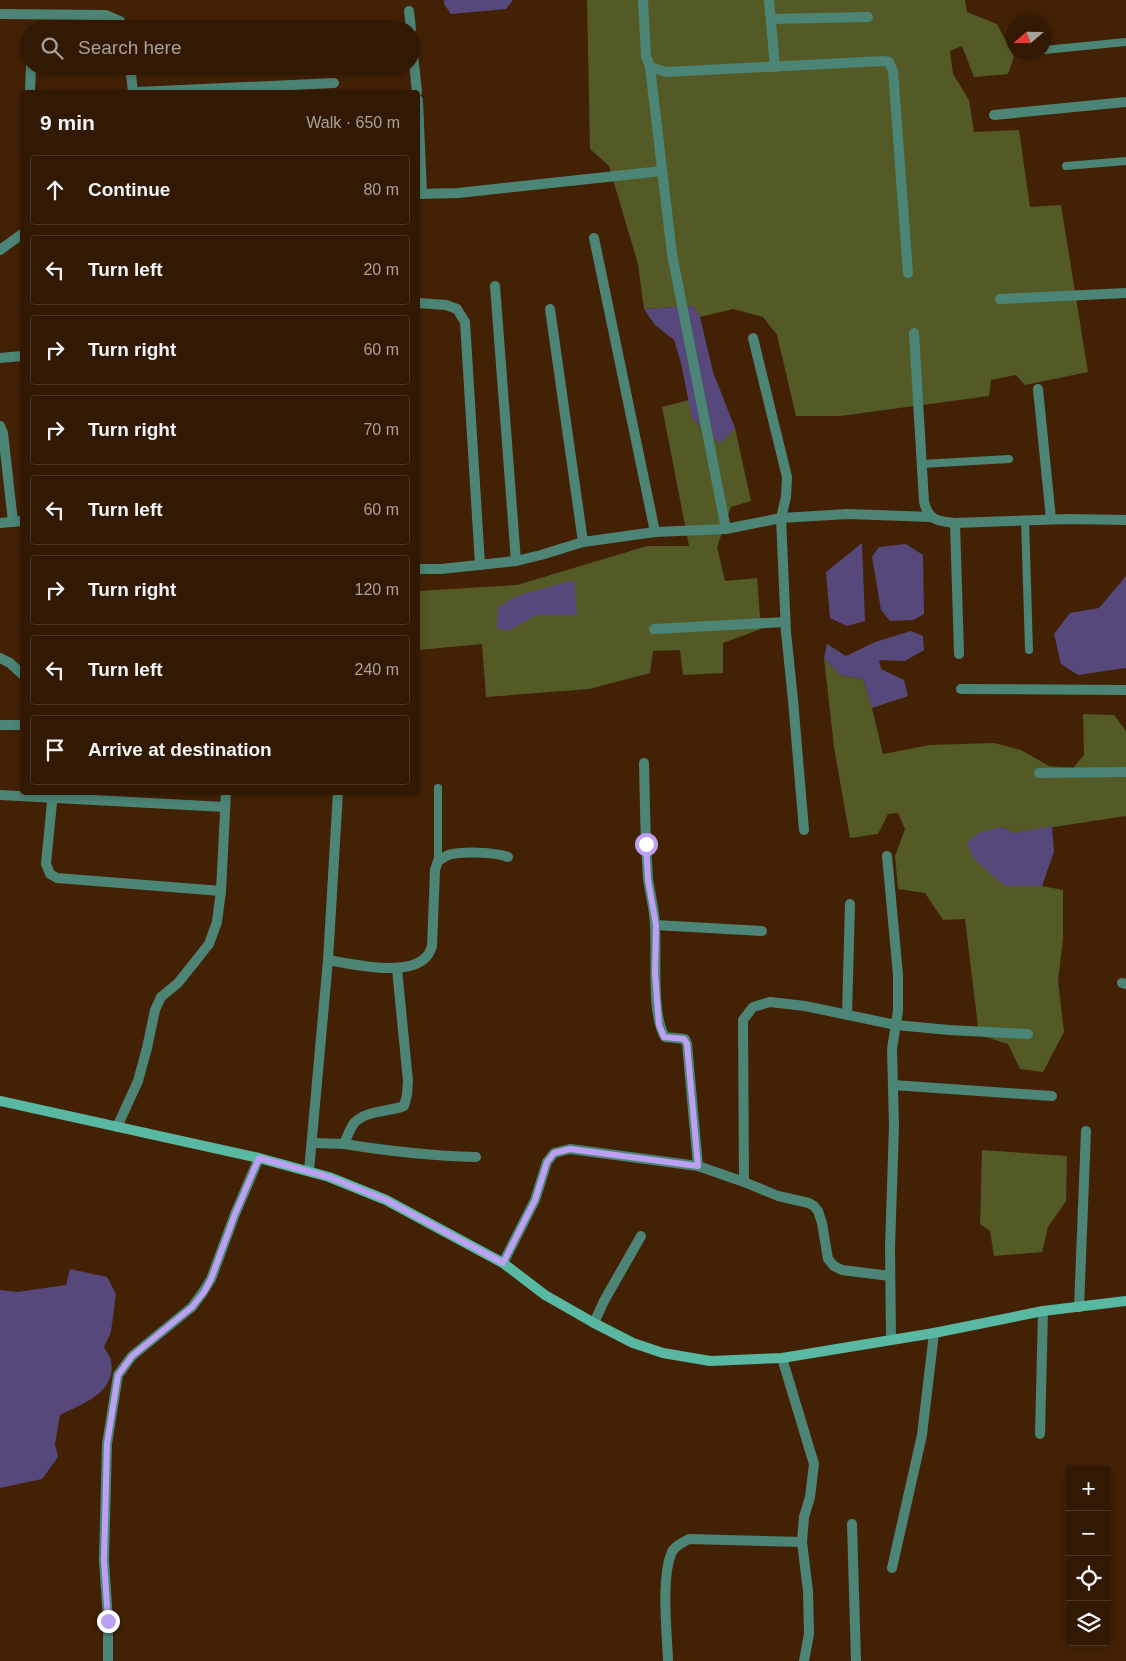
<!DOCTYPE html>
<meta charset="utf-8">
<style>
body{margin:0;font-family:Arial,sans-serif;background:#3a220e;color:#f1f3f6}
.controls{position:absolute;right:15px;bottom:15px;display:grid;overflow:hidden;border-radius:5px;box-shadow:0 2px 8px #0003}
.controls button{width:45px;height:45px;display:grid;place-items:center;padding:0;border:0;border-bottom:1px solid #4d3826;background:#321904;color:#f1f3f6;font:25px sans-serif}
.compass{position:absolute;left:1006px;top:15px;width:45px;height:45px;border-radius:50%;background:#321904;box-shadow:0 2px 8px #0003;rotate:250deg}
.stop{position:absolute;width:15px;height:15px;margin:-11px;border:4px solid #bca0f2;border-radius:50%;background:#fff}
.stop.end{background:#bca0f2;border-color:#fff;box-shadow:0 1px 5px #0008}
.list{margin:0;padding:0;list-style:none}
h2{display:flex;justify-content:space-between;align-items:center;height:65px;margin:0;padding:0 20px;font-size:21px}
h2 small{font-size:16px;font-weight:400;color:#a8a09a}
.list li{display:grid;grid-template-columns:32px 1fr auto;gap:15px;align-items:center;box-sizing:border-box;height:70px;margin:0 10px 10px;padding:0 10px;border:1px solid #4d3826;border-radius:5px}
.list b{display:block;font-size:19px;white-space:nowrap}
.list em{font-size:16px;font-style:normal;color:#a8a09a}
.icon{flex:none;width:28px;height:28px;fill:none;stroke:currentColor;stroke-width:2;stroke-linecap:round;stroke-linejoin:round}
.map{position:relative;flex:none;width:1126px;height:1661px;overflow:hidden}
.search{position:absolute;background:#321904;box-shadow:0 2px 8px #0003;left:20px;top:20px;width:400px;height:55px;display:flex;align-items:center;gap:12px;box-sizing:border-box;padding:0 18px;border-radius:28px;color:#a8a09a;font-size:19px}
.panel{position:absolute;background:#321904;box-shadow:0 2px 8px #0003;left:20px;top:90px;width:400px;height:705px;border-radius:5px}
.map>svg:first-child{display:block}
</style>
<div class="map">
<svg width="1126" height="1661" viewBox="0 0 1126 1661">
<rect width="100%" height="100%" fill="#432105"/>
<!-- green -->
<g fill="#535a25">
<path d="M 587,0 L 965,0 L 967,12 L 997,24 L 1014,57 L 1008,74 L 974,77 L 962,46 L 950,51 L 953,74 L 969,100 L 974,132 L 1019,130 L 1030,207 L 1061,205 L 1088,372 L 1025,385 L 1016,375 L 991,380 L 989,396 L 840,416 L 796,416 L 777,335 L 763,317 L 733,309 L 700,317 L 693,306 L 644,309 L 638,264 L 609,166 L 590,149 Z"/>
<path d="M 689,400 L 692,418 L 720,444 L 735,428 L 751,501 L 731,507 L 717,547 L 725,581 L 757,578 L 761,629 L 723,643 L 723,673 L 683,675 L 680,650 L 653,651 L 650,673 L 589,689 L 486,697 L 482,644 L 418,650 L 418,591 L 517,585 L 647,546 L 689,546 L 662,407 Z"/>
<path d="M 824,658 L 840,675 L 863,679 L 872,708 L 883,754 L 930,745 L 994,743 L 1021,750 L 1049,766 L 1073,768 L 1084,755 L 1083,714 L 1114,715 L 1126,731 L 1126,816 L 1014,833 L 1001,827 L 1005,886 L 1042,886 L 1063,890 L 1063,939 L 1058,980 L 1064,1032 L 1043,1072 L 1020,1069 L 1008,1044 L 979,1035 L 965,919 L 943,920 L 925,893 L 898,889 L 895,856 L 905,829 L 898,813 L 888,814 L 878,834 L 850,838 L 834,747 Z"/>
<path d="M 982,1150 L 1067,1156 L 1066,1201 L 1048,1227 L 1042,1252 L 994,1256 L 990,1231 L 980,1224 Z"/>
</g>
<!-- water -->
<g fill="#56487b">
<path d="M 444,0 L 513,0 L 506,9 L 451,14 L 444,4 Z"/>
<path d="M 693,306 L 700,317 L 713,372 L 735,428 L 720,444 L 692,418 L 681,363 L 674,340 L 655,325 L 644,309 Z"/>
<path d="M 862,543 L 865,621 L 847,626 L 830,618 L 826,572 Z"/>
<path d="M 906,544 L 923,555 L 924,614 L 913,620 L 890,621 L 881,610 L 872,557 L 879,547 Z"/>
<path d="M 1126,576 L 1126,668 L 1078,675 L 1061,664 L 1054,634 L 1070,613 L 1099,608 Z"/>
<path d="M 574,580 L 577,615 L 536,615 L 508,631 L 497,628 L 498,607 L 517,596 Z"/>
<path d="M 911,631 L 923,636 L 924,650 L 905,661 L 879,660 L 881,669 L 904,680 L 908,696 L 872,708 L 863,679 L 840,675 L 824,658 L 827,644 L 846,656 L 875,642 Z"/>
<path d="M 1052,826 L 1054,852 L 1042,886 L 1005,886 L 974,859 L 967,843 L 978,833 L 1001,827 L 1014,833 Z"/>
<path d="M 70,1269 L 107,1277 L 116,1294 L 111,1332 L 104,1347 C 106,1351 110,1356 111,1360 C 117,1393 83,1403 60,1415 L 55,1444 L 58,1457 L 42,1479 L 0,1488 L 0,1290 L 17,1292 L 66,1285 Z"/>
</g>
<g fill="none" stroke-linecap="round" stroke-linejoin="round">
<!-- lane -->
<g stroke="#4c8576" stroke-width="8">
<path d="M 1044,50 L 1126,42"/>
<path d="M 1066,166 L 1126,161"/>
<path d="M 922,464 L 1009,459"/>
<path d="M 1025,520 L 1029,650"/>
<path d="M 438,861 L 438,788"/>
</g>
<!-- street -->
<g stroke="#4c8576" stroke-width="10">
<path d="M 643,0 L 646,56 L 650,67 L 666,72 L 883,61 L 889,62 L 893,71 L 908,273"/>
<path d="M 769,0 L 775,67"/>
<path d="M 409,11 L 411,29"/>
<path d="M 0,14 L 106,15 L 120,21 L 125,29"/>
<path d="M 771,19 L 868,17"/>
<path d="M 411,35 L 417,92"/>
<path d="M 130,66 L 133,92"/>
<path d="M 650,67 L 672,254 L 726,529"/>
<path d="M 30,92 L 31,66"/>
<path d="M 138,92 L 334,83"/>
<path d="M 418,100 L 422,194"/>
<path d="M 994,115 L 1126,102"/>
<path d="M 418,194 L 458,193 L 662,171"/>
<path d="M 594,238 L 655,532"/>
<path d="M 0,250 L 22,234"/>
<path d="M 495,286 L 516,561"/>
<path d="M 1000,299 L 1126,293"/>
<path d="M 418,303 L 446,305 L 457,309 L 465,322 L 480,565"/>
<path d="M 550,309 L 583,542"/>
<path d="M 914,333 L 924,502 C 929,521 938,521 955,523 L 1068,519 L 1126,520"/>
<path d="M 753,338 L 787,477 L 786,497 L 781,518 L 786,632 L 793,700 L 804,830"/>
<path d="M 0,358 L 22,356"/>
<path d="M 1038,389 L 1051,519"/>
<path d="M 0,426 L 3,433 L 13,522"/>
<path d="M 0,523 L 22,521"/>
<path d="M 955,523 L 959,654"/>
<path d="M 418,569 L 441,569 L 516,561 L 541,555 L 583,542 L 655,532 L 726,529 L 781,518 L 848,514 L 932,517"/>
<path d="M 654,629 L 785,622"/>
<path d="M 0,658 L 10,663 L 22,674"/>
<path d="M 961,689 L 1126,690"/>
<path d="M 0,725 L 22,725"/>
<path d="M 644,763 C 645,801 645,839 648,878 C 650,894 655,911 655,927 C 657,954 651,1015 665,1037 L 685,1039 L 687,1044 L 698,1166"/>
<path d="M 1039,773 L 1126,772"/>
<path d="M 53,792 L 46,864 L 50,874 L 57,878 L 221,891"/>
<path d="M 0,795 L 225,807"/>
<path d="M 887,856 L 898,975 L 898,1011 L 892,1049 L 894,1126 L 890,1247 L 891,1339"/>
<path d="M 655,925 L 762,931"/>
<path d="M 328,960 C 352,964 409,978 427,956 C 429,954 431,949 432,946 L 435,870 L 438,861 C 441,859 445,857 448,855 C 462,851 494,852 508,857"/>
<path d="M 1122,983 L 1126,984"/>
<path d="M 847,1015 L 850,904"/>
<path d="M 893,1085 L 1052,1096"/>
<path d="M 117,1127 L 138,1081 L 147,1048 L 155,1010 L 161,997 L 178,983 L 209,944 L 217,922 L 221,891 L 226,792"/>
<path d="M 313,1143 L 344,1144 C 347,1137 350,1128 355,1122 C 367,1110 389,1112 404,1106 L 407,1095 L 408,1081 L 397,969"/>
<path d="M 344,1144 C 388,1151 431,1156 476,1157"/>
<path d="M 309,1171 L 328,960 L 338,792"/>
<path d="M 503,1263 L 535,1200 L 547,1162 L 554,1153 L 570,1149 L 698,1166 L 744,1182"/>
<path d="M 890,1276 L 842,1270 L 834,1266 L 828,1259 L 822,1223 L 818,1211 L 814,1206 L 809,1203 L 778,1196 L 744,1182 L 743,1020 L 753,1007 L 770,1002 L 805,1006 L 896,1025 L 949,1030 L 1028,1034"/>
<path d="M 1079,1307 L 1086,1131"/>
<path d="M 594,1323 L 604,1301 L 641,1236"/>
<path d="M 782,1358 L 814,1464 L 810,1497 L 804,1517 L 802,1542 L 808,1591 L 809,1634 L 804,1661"/>
<path d="M 1040,1434 L 1043,1311"/>
<path d="M 852,1524 L 856,1661"/>
<path d="M 892,1568 L 922,1435 L 934,1333"/>
<path d="M 108,1661 L 108,1621 L 104,1560 L 107,1444 L 118,1375 L 132,1356 L 192,1307 L 203,1292 L 211,1279 L 235,1214 L 259,1158"/>
<path d="M 668,1661 C 667,1632 661,1580 671,1554 C 674,1546 682,1543 689,1539 L 802,1542"/>
</g>
<!-- secondary -->
<path stroke="#58b8a1" stroke-width="10" d="M 0,1101 L 259,1158 L 329,1177 L 386,1200 L 503,1263 L 545,1295 L 594,1323 L 633,1343 L 663,1353 L 710,1361 L 782,1358 L 934,1333 L 1043,1311 L 1126,1301"/>
</g>
<g fill="none" stroke-linecap="round" stroke-linejoin="round">
<!-- route -->
<path stroke="#bca0f2" stroke-width="6" d="M 108,1621 L 104,1560 L 107,1444 L 118,1375 L 132,1356 L 192,1307 L 204,1292 L 211,1279 L 235,1214 L 259,1158 L 329,1177 L 386,1200 L 503,1263 L 535,1200 L 547,1162 L 554,1153 L 570,1149 L 698,1166 L 687,1044 L 684,1039 L 664,1037 L 659,1025 L 655,973 L 656,925 L 648,880 L 646,844"/>
</g>
</svg>
<div class="controls">
<button>+</button>
<button>−</button>
<button><svg class="icon" aria-label="locate" viewBox="0 0 24 24"><circle cx="12" cy="12" r="6"/><path d="M12 2v4M12 18v4M2 12h4M18 12h4"/></svg></button>
<button><svg class="icon" aria-label="layers" viewBox="0 0 24 24"><path d="M12 4l9 5-9 5-9-5zM3 14l9 5 9-5"/></svg></button>
</div>
<svg class="compass" viewBox="-18 -18 36 36"><path d="M0-13l5 13h-10z" fill="#e53935"/><path d="M0 13l5-13h-10z" fill="#a8a09a"/></svg>
<div class="stop" style="left:646px;top:844px"></div>
<div class="stop end" style="left:108px;top:1621px"></div>
<div class="search"><svg class="icon" aria-label="search" viewBox="0 0 24 24"><circle cx="10" cy="10" r="6"/><path d="M15 15l6 6"/></svg>Search here</div>
<section class="panel">
<h2>9 min<small>Walk · 650 m</small></h2>
<ul class="list">
<li><svg class="icon" aria-label="ahead" viewBox="0 0 24 24"><path d="M12 20V5M6 11l6-6 6 6"/></svg><div><b>Continue</b></div><em>80 m</em></li>
<li><svg class="icon" aria-label="left" viewBox="0 0 24 24"><path d="M17 20v-9H6M10 6l-5 5 5 5"/></svg><div><b>Turn left</b></div><em>20 m</em></li>
<li><svg class="icon" aria-label="right" viewBox="0 0 24 24"><path d="M7 20v-9h11M14 6l5 5-5 5"/></svg><div><b>Turn right</b></div><em>60 m</em></li>
<li><svg class="icon" aria-label="right" viewBox="0 0 24 24"><path d="M7 20v-9h11M14 6l5 5-5 5"/></svg><div><b>Turn right</b></div><em>70 m</em></li>
<li><svg class="icon" aria-label="left" viewBox="0 0 24 24"><path d="M17 20v-9H6M10 6l-5 5 5 5"/></svg><div><b>Turn left</b></div><em>60 m</em></li>
<li><svg class="icon" aria-label="right" viewBox="0 0 24 24"><path d="M7 20v-9h11M14 6l5 5-5 5"/></svg><div><b>Turn right</b></div><em>120 m</em></li>
<li><svg class="icon" aria-label="left" viewBox="0 0 24 24"><path d="M17 20v-9H6M10 6l-5 5 5 5"/></svg><div><b>Turn left</b></div><em>240 m</em></li>
<li><svg class="icon" aria-label="arrive" viewBox="0 0 24 24"><path d="M6 21V4h12l-3 4 3 4H6"/></svg><div><b>Arrive at destination</b></div></li>
</ul>
</section>
</div>
